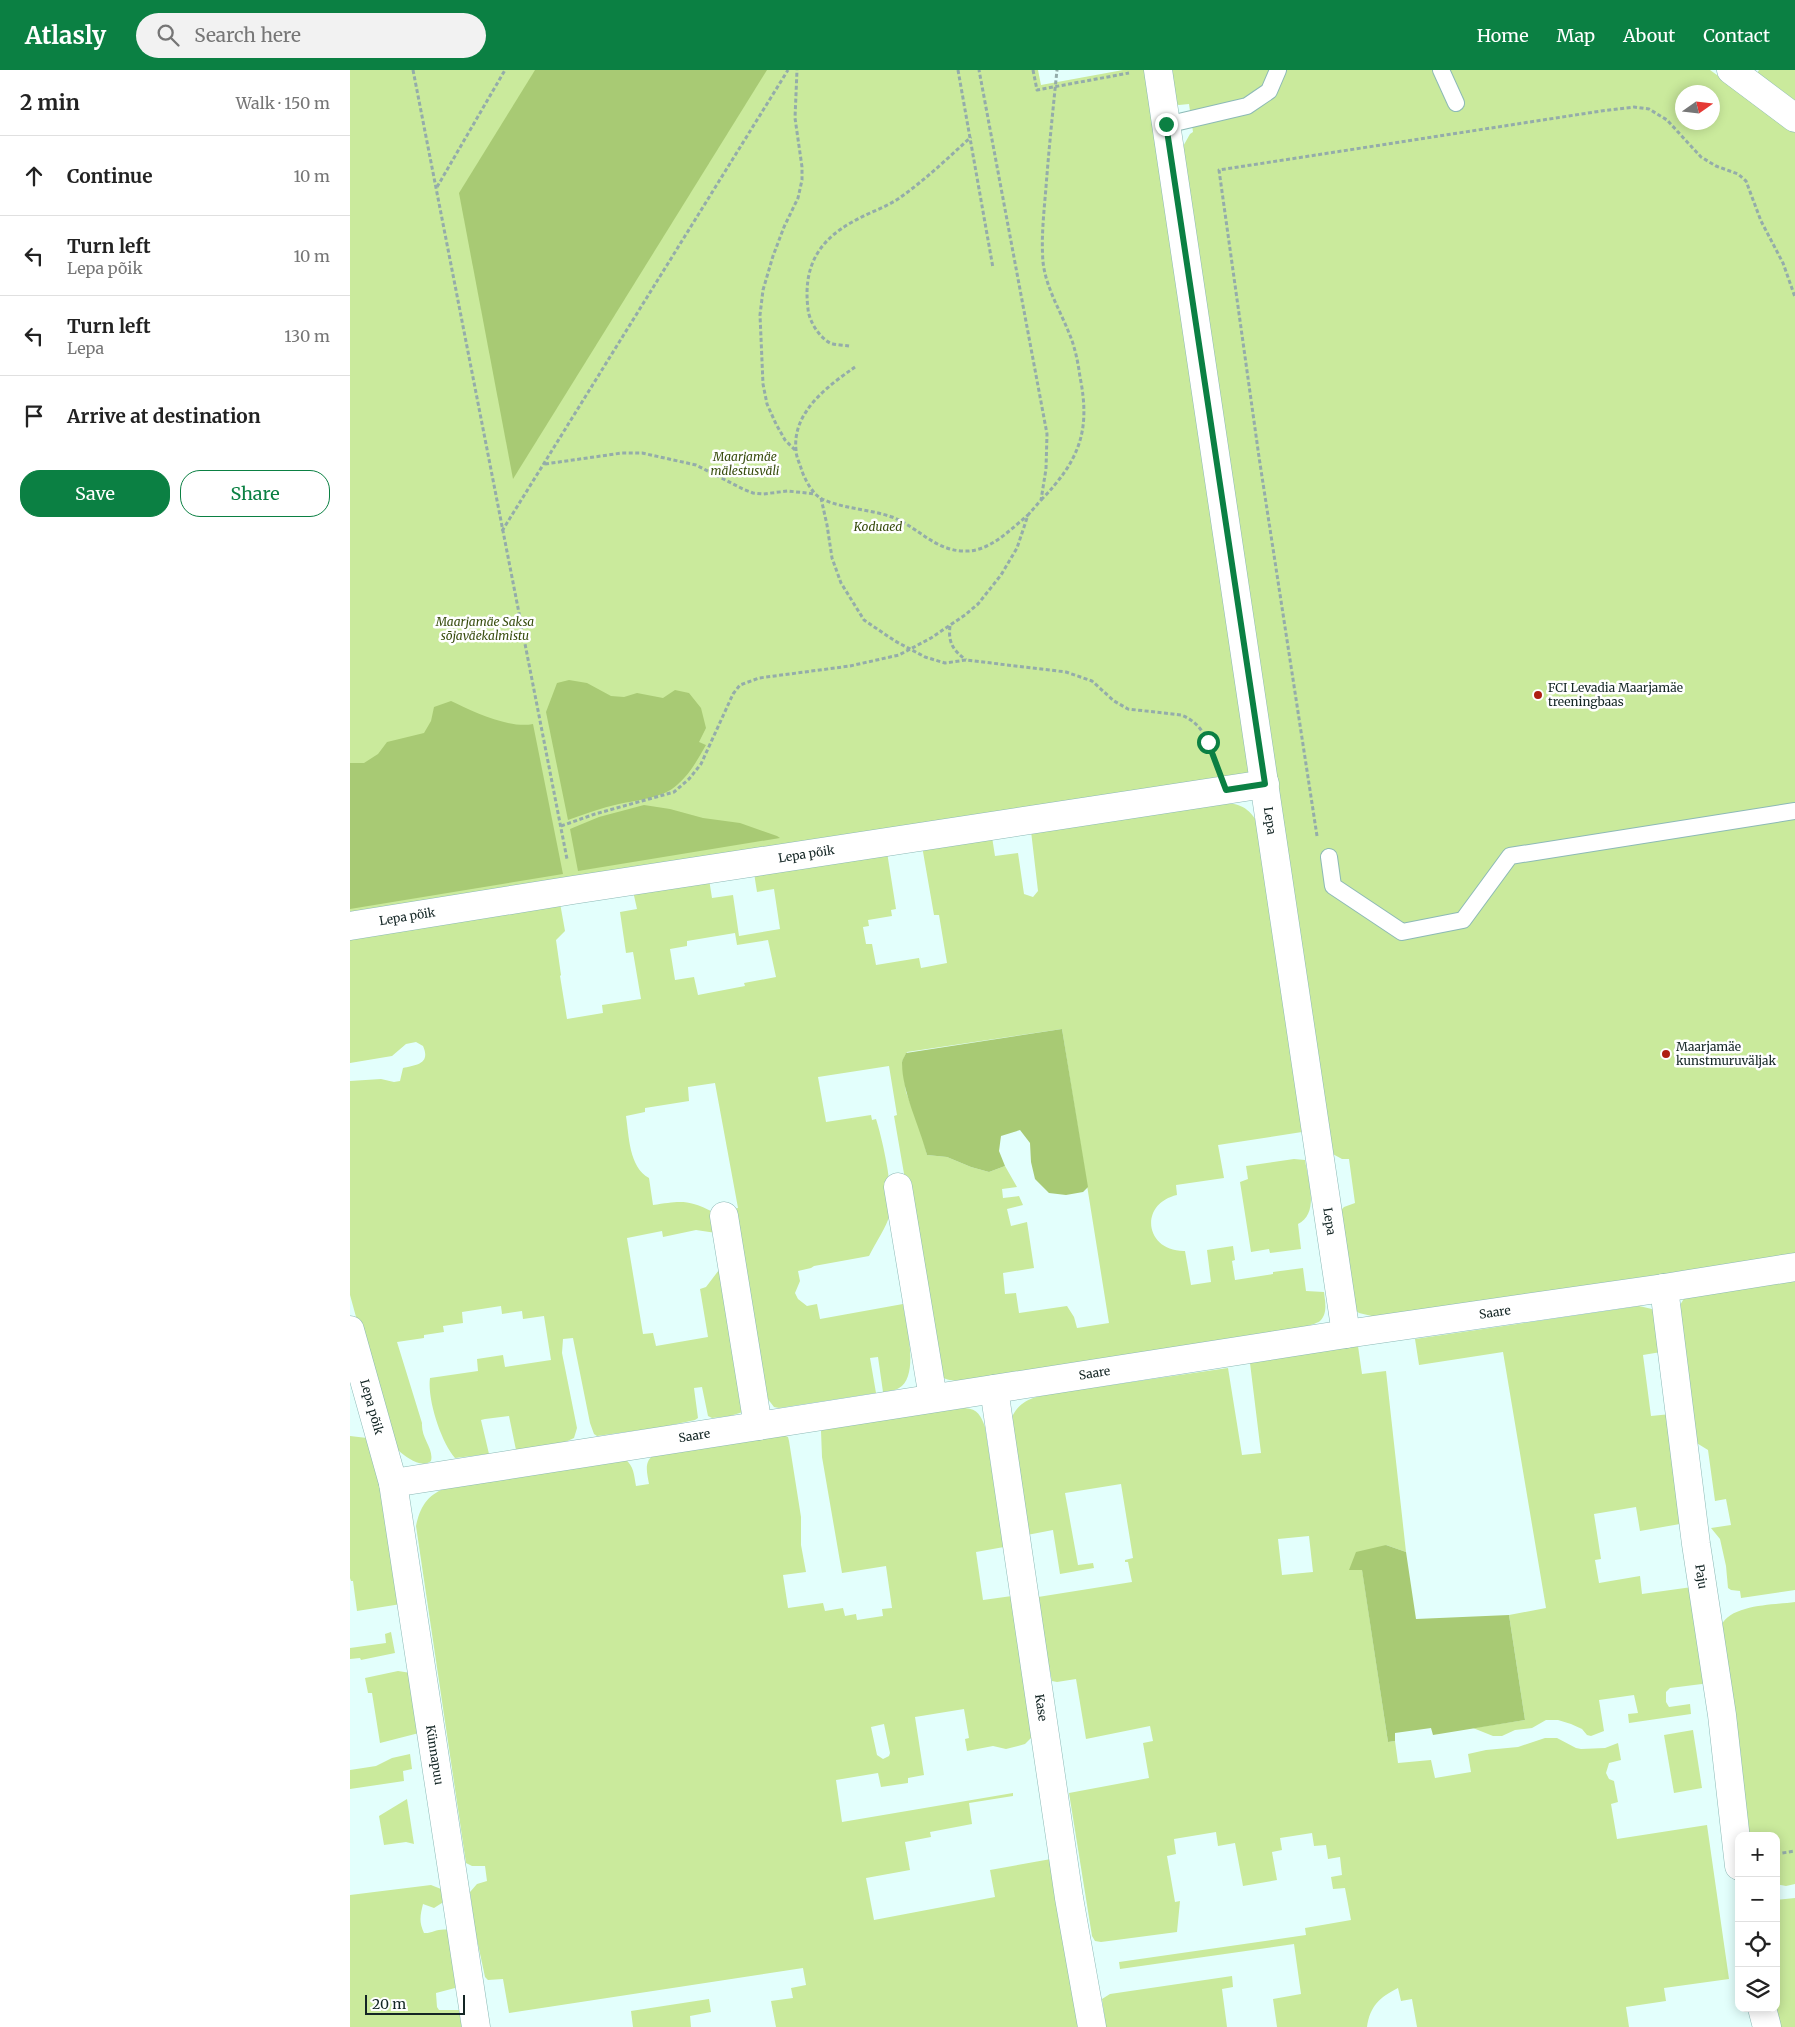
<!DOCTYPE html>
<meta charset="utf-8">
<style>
body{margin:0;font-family:Merriweather,serif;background:#f2f2f2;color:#222}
.controls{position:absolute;right:15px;bottom:15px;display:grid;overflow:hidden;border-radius:10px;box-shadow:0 2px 12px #0003}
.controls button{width:45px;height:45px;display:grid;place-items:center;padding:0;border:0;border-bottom:1px solid #e0e0e0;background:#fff;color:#222;font:25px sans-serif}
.compass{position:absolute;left:1325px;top:15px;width:45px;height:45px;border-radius:50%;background:#fff;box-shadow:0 2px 12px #0003;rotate:76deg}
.scale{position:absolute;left:15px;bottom:12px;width:100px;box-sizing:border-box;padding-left:5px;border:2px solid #132524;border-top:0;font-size:14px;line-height:18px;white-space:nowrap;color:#132524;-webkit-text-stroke:4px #fff;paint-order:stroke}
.stop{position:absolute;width:15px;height:15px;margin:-11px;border:4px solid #0b8043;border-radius:50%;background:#fff}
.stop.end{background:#0b8043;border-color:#fff;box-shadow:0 1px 5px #0008}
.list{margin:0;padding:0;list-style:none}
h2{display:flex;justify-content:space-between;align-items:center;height:65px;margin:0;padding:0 20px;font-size:21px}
h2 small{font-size:16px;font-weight:400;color:#767676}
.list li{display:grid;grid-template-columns:32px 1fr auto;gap:15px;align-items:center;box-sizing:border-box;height:80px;padding:0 20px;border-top:1px solid #e0e0e0}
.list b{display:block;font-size:19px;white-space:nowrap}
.list p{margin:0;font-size:16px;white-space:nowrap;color:#767676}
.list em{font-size:16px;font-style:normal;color:#767676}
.actions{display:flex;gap:10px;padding:15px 20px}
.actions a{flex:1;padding:11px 0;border:1px solid #0b8043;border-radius:20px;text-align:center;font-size:18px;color:#0b8043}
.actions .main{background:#0b8043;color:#fff}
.icon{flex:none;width:28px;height:28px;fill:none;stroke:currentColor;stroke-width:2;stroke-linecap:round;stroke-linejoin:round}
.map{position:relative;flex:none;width:1445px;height:1957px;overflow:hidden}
header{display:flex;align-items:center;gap:30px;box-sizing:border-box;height:70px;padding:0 25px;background:#0b8043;color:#fff}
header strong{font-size:24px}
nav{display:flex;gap:28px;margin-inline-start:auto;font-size:18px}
.search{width:350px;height:45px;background:#f2f2f2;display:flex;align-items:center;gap:12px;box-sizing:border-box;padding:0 18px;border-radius:28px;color:#767676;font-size:19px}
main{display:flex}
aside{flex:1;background:#fff}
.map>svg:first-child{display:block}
</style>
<header>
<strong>Atlasly</strong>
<div class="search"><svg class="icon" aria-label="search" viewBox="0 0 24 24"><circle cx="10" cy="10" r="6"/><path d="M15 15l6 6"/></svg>Search here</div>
<nav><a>Home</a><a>Map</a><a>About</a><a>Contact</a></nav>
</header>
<main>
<aside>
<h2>2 min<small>Walk · 150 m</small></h2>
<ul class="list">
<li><svg class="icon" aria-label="ahead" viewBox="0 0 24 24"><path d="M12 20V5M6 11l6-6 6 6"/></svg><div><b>Continue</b></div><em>10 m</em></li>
<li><svg class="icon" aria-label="left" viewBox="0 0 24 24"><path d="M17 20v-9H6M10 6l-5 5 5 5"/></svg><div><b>Turn left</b><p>Lepa põik</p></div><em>10 m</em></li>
<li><svg class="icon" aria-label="left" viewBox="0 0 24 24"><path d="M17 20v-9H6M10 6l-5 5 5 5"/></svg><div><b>Turn left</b><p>Lepa</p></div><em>130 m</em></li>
<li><svg class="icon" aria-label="arrive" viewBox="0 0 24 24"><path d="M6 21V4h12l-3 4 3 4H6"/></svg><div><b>Arrive at destination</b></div></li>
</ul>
<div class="actions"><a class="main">Save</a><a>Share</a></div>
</aside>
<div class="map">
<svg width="1445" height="1957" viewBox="0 0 1445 1957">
<rect width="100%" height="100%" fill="#e3fffc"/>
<!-- green -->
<g fill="#caea9c" fill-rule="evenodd">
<path d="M 0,0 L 688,0 L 691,15 L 773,0 L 807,0 L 915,714 L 0,856 Z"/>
<path d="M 819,0 L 1360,0 L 1445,61 L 1445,1186 L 1026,1247 L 1009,1243 L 1004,1239 L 988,1143 L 994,1137 L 1005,1133 L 999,1089 L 992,1089 L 979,1082 L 904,551 L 831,80 L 840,64 L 843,62 L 839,34 L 829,35 L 825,34 ZM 1332,22 L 1362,22 L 1362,52 L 1332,52 Z"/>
<path d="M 1409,0 L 1445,0 L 1445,32 L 1406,5 Z"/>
<path d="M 866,733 C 887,733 896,734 908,753 L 952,1062 L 868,1075 L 874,1108 L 826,1115 L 827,1125 C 788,1134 795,1182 835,1181 L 841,1215 L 861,1212 L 857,1180 L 883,1176 L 885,1190 L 882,1191 L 885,1210 L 923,1204 L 923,1202 L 953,1198 L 956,1221 L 974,1222 C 975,1231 978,1244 970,1251 C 961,1258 917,1263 903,1265 C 811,1280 719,1294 627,1308 C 613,1310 601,1314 589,1305 L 544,1046 L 547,1045 L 539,996 L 468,1007 L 476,1052 L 521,1045 L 522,1050 L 526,1049 C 533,1071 544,1122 540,1144 C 537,1156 525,1174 519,1186 L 464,1196 L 461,1198 L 448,1201 L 450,1211 L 445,1223 L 448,1229 L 457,1236 L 467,1234 L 470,1249 L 553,1234 C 556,1254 570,1306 549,1318 C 544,1321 538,1321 533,1322 L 528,1287 L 520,1288 L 526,1323 L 429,1338 L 424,1337 L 414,1324 L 384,1139 L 388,1138 L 365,1013 L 338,1017 L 339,1031 L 295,1038 L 295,1042 L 276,1046 C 279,1066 279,1097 299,1108 L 303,1135 C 330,1131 338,1129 363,1142 L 366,1163 L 346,1160 L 313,1167 L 312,1161 L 277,1168 L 293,1264 L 303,1263 L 306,1276 L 358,1267 L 350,1219 L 356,1217 L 372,1196 L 396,1341 L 380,1346 L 362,1348 L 358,1346 L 352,1317 L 344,1318 L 348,1348 L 345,1350 L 312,1357 L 247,1366 L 244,1364 L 240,1353 L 223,1268 L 213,1269 L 212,1283 L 227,1358 L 224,1368 L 213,1373 L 166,1380 L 159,1346 L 135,1349 L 131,1350 L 139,1384 L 105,1388 C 91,1372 77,1329 80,1308 L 128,1301 L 127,1289 L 153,1285 L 155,1297 L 201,1290 L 194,1246 L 173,1249 L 172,1241 L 152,1244 L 151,1236 L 112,1242 L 113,1253 L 93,1256 L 94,1262 L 74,1265 L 74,1268 L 47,1272 L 72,1353 C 71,1369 84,1378 81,1391 C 71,1399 56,1387 48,1380 L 14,1276 L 0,1225 L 0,1011 L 31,1009 L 44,1012 L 50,1011 L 53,998 C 66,995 81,994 73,976 L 66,972 L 56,974 L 42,986 L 0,993 L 0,865 L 210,833 L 215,861 L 206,870 L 211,905 L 210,906 L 217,949 L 253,943 L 252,935 L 291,929 L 283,882 L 276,883 L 270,842 L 287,839 L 283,821 L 359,809 L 362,828 L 383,825 L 389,866 L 430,859 L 424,819 L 407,822 L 404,803 L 537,782 L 546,839 L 541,840 L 542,846 L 518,850 L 519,856 L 513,857 L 516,874 L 522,874 L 526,895 L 569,888 L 571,898 L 597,893 L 589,845 L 584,845 L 572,776 L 642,767 L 645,786 L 668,783 L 674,824 L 683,827 L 688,821 L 681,761 ZM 385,863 L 387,875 L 418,870 L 426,907 L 394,913 L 395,916 L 348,925 L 344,907 L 325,910 L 320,879 L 337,876 L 337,871 ZM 712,959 L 759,1253 L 727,1258 L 724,1247 L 717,1236 L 669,1243 L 666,1223 L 655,1224 L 653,1203 L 684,1198 L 677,1152 L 661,1156 L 657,1139 L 673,1135 L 669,1126 L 653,1128 L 652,1119 L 667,1117 L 655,1096 L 639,1102 L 621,1097 L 597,1087 L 577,1085 L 571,1061 L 556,1022 L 552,992 L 557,982 Z"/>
<path d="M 944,1089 L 955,1090 C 958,1110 970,1143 948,1154 L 951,1179 L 920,1183 L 919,1179 L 901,1182 L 890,1112 L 898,1109 L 896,1096 Z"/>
<path d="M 1445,1207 L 1445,1520 L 1391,1528 L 1390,1521 L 1381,1520 L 1378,1518 L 1376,1496 L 1370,1469 L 1361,1458 L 1381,1455 L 1376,1429 L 1365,1431 L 1358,1380 L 1345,1372 L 1341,1340 L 1342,1331 L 1330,1235 L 1335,1227 Z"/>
<path d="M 1289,1236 L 1302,1239 L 1305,1244 L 1311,1282 L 1293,1285 L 1301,1346 L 1321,1344 L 1330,1454 L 1290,1461 L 1286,1437 L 1244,1444 L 1251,1489 L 1245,1490 L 1249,1513 L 1290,1506 L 1292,1524 L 1342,1517 L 1358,1611 L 1352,1614 L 1320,1618 L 1316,1622 L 1316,1632 L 1319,1637 L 1340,1634 L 1341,1644 L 1279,1653 L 1278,1644 L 1288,1643 L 1284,1625 L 1249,1630 L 1254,1661 L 1241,1666 L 1237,1665 L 1232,1659 L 1221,1654 L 1208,1650 L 1196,1650 L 1182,1658 L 1165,1660 L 1152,1666 L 1143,1666 L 1123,1658 L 1175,1650 L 1159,1545 L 1196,1538 L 1153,1282 L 1069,1295 L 1065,1269 Z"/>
<path d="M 1008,1276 L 1012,1304 L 1036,1301 L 1056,1482 L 1036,1475 L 1000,1500 L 1012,1499 L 1038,1672 L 1045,1671 L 1048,1693 L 1081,1690 L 1085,1708 L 1121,1702 L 1118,1684 L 1136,1680 L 1168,1677 L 1195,1668 L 1207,1668 L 1226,1678 L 1231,1679 L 1255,1678 L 1268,1673 L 1271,1690 L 1259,1693 L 1256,1703 L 1259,1709 L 1264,1711 L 1268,1732 L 1261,1734 L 1267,1769 L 1357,1755 L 1379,1909 L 1314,1918 L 1316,1931 L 1276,1937 L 1279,1957 L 1067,1957 L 1062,1929 L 1051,1931 L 1048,1918 C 1030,1927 1020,1936 1017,1957 L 927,1957 L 923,1929 L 951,1924 L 944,1874 L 770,1899 L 769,1892 L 956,1865 L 955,1858 L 1001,1850 L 995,1818 L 983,1819 L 981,1807 L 992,1805 L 990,1787 L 978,1789 L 976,1775 L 964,1776 L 962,1763 L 930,1768 L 932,1780 L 922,1782 L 927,1810 L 893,1816 L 885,1773 L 868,1776 L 866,1762 L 824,1769 L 826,1784 L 817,1786 L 825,1832 L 830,1831 L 827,1862 L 751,1872 L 745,1871 L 742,1866 L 719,1723 L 799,1708 L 793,1673 L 803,1671 L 800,1656 L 736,1669 L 726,1609 L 707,1612 L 702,1611 L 692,1562 L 688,1527 L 782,1512 L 778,1492 L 775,1492 L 775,1490 L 783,1488 L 771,1414 L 715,1423 L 728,1495 L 743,1493 L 744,1498 L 710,1504 L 703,1460 L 677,1465 L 661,1349 C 670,1328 686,1327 706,1323 L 878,1298 L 892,1385 L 911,1383 L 900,1293 ZM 959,1466 L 963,1502 L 932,1505 L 928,1469 Z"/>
<path d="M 615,1338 C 628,1339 631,1346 635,1357 L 654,1477 L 626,1482 L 633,1530 L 662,1526 L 683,1666 L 675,1674 L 668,1676 L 656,1679 L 643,1676 L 617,1681 L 615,1669 L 619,1668 L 614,1639 L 565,1647 L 574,1705 L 558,1708 L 558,1713 L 531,1717 L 528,1703 L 486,1710 L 492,1752 L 663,1723 L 663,1726 L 619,1733 L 622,1754 L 580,1762 L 581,1767 L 555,1772 L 560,1800 L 516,1808 L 524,1850 L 645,1827 L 640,1800 L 701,1789 L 730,1957 L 426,1957 L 421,1931 L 443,1928 L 441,1918 L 456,1915 L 453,1898 L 159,1943 L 153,1909 L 138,1910 L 135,1907 L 125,1860 L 120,1822 L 127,1814 L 137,1811 L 135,1796 L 122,1796 L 116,1793 L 66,1456 C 70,1437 77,1425 96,1418 L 275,1389 C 284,1396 284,1405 286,1416 L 299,1414 C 297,1402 293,1390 306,1384 L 433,1365 L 438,1367 L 439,1371 L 451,1447 L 451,1475 L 456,1502 L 433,1505 L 438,1538 L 473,1533 L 475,1541 L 493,1538 L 495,1546 L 506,1544 L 507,1550 L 533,1546 L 532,1539 L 542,1538 L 536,1496 L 492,1503 L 472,1387 L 471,1361 L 473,1359 L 540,1347 ZM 534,1654 L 540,1683 L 539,1686 L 533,1689 L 527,1685 L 521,1657 Z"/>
<path d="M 0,1366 L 17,1368 L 23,1380 L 51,1534 L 7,1541 L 3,1511 L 1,1511 L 0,1508 Z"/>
<path d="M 1445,1532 L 1445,1814 L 1436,1816 L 1426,1814 L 1426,1766 L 1394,1766 L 1391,1686 L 1371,1556 C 1381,1534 1424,1535 1445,1532 Z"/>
<path d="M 41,1562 L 45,1583 L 11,1590 L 10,1588 L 0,1589 L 0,1578 L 36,1573 L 35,1564 Z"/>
<path d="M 48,1601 L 61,1603 L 69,1663 L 30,1673 L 22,1623 L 18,1623 L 15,1608 Z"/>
<path d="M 1343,1660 L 1352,1718 L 1324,1723 L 1314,1665 Z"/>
<path d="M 60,1684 L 62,1699 L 53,1701 L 54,1711 L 0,1719 L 0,1700 L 26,1696 L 42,1688 Z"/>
<path d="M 57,1729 L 64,1774 L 56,1772 L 34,1775 L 29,1746 Z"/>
<path d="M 81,1815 L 91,1819 L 95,1831 L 84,1838 L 73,1834 C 70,1846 69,1852 74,1863 C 81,1864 88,1858 98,1860 L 106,1915 L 105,1918 L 86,1923 L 87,1937 L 89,1940 L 109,1940 L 113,1957 L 0,1957 L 0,1825 Z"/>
<path d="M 1445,1828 L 1445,1957 L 1428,1957 L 1426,1938 L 1426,1830 Z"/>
<path d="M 882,1906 L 883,1917 L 872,1919 L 877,1957 L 756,1957 L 752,1929 L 760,1924 Z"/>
<path d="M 359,1929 L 361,1942 L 340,1946 L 341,1957 L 283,1957 L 281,1941 Z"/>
</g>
<!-- forest -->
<g fill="#a8ca74">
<path d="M 185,0 L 417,0 L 163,409 L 109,123 Z"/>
<path d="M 219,610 L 237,613 L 261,626 L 274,627 L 287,623 L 313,628 L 325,620 L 339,623 L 351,638 L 356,658 L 349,672 L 356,675 C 348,689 340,704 327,715 C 313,728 287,730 269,734 C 251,738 235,744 218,750 L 196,642 L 207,613 Z"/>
<path d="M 101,631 C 122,641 159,659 183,654 L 213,804 L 0,839 L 0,693 L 14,693 L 28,684 L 37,672 L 74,663 L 81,651 L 84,637 Z"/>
<path d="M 294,735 L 320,739 L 353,748 L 390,753 L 427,766 L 430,768 L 228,801 L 220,759 L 249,747 Z"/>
<path d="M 712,959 L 738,1117 L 733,1122 L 716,1125 L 699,1123 L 685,1109 L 681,1092 L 680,1073 L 670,1060 L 651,1066 L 649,1081 L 655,1096 L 639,1102 L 621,1097 L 597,1087 L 577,1085 C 570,1057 552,1022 552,993 C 552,990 555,986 556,983 Z"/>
<path d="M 1036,1475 L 1056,1482 L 1066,1549 L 1159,1545 L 1175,1650 L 1083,1665 L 1081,1658 L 1045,1663 L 1045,1671 L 1038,1672 L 1012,1500 L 999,1500 L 1006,1482 Z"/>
</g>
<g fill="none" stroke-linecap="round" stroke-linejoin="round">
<defs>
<g id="service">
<path d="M 1091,0 L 1106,33"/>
<path d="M 816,55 L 897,36 L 919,21 L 928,0"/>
<path d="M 979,787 L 983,816 L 1052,862 L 1113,850 L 1160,786 L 1445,741"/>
</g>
<g id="minor">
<path id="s1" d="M 808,0 L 996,1264"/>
<path d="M 1381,0 L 1445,48"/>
<path id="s2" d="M 0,856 L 223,820 L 915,714"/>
<path d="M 548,1117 L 583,1328"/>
<path d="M 374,1146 L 408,1356"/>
<path id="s3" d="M 1314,1218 L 1346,1474 L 1372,1645 L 1389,1796"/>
<path id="s4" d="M 0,1260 L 43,1413 L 126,1957"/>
<path id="s5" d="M 644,1319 L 719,1828 L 742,1957"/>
<path id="s6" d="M 43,1413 L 996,1264 L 1314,1218 L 1445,1197"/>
<path d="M 1412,1938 L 1417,1957"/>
</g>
</defs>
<!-- service casing -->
<use href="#service" stroke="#8cb9b6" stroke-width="18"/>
<!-- minor casing -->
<use href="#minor" stroke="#8cb9b6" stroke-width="29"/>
<!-- path -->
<g stroke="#94acaa" stroke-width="3" stroke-dasharray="4 2.5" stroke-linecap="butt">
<path d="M 63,0 L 217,789"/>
<path d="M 608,0 L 643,198"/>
<path d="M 683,0 L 687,20 L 779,3"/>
<path d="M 87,117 L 155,0"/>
<path d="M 499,276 C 493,275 485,275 480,273 C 469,267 459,251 458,239 C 453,198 467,171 504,151 C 518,143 534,138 548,129 C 574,111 598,88 621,67"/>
<path d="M 505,297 C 478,316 442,342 446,380 C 446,386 449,392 451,398 C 454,408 462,424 472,429 C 494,439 519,439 542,447 C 568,457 584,480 613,481 C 638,483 660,460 678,445"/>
<path d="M 445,380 L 435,370 L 426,354 L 417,334 L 413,314 L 410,245 L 413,220 L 423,186 L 434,157 L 448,128 L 452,110 L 452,97 L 445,48 L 447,0"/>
<path d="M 195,394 L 272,383 L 292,383 L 346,395 L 393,419 L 403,423 L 413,424 L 438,421 L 465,424"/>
<path d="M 471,428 L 477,455 L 482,488 L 491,513 L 514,550 L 545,571 L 575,587 L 595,593 L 616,590 L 716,602 L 742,611 L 764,631 L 778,639 L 831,645 C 852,653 858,670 865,690"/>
<path d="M 691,430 C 729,391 741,361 730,307 C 728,292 725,277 719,263 C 710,240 696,218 693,192 C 691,167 694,142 696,117 C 699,78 703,39 707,0"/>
<path d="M 152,461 L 438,0"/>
<path d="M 600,556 C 598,573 603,580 616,590"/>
<path d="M 211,756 L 245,744 L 324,722 L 339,709 L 351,694 L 383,624 L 390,615 L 409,608 L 500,596 L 549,585 L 581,568 L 615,545 L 628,534 L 651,505 L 667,478 L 678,445 L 691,430 L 696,399 L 697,364 L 629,0"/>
<path d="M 967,766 L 909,387 L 869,100 L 1251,41 L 1284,37 L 1299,39 L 1317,50 L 1351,87 L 1366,96 L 1388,104 L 1396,111 L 1411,151 L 1433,193 L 1445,227"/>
<path d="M 1426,1784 L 1445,1781"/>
</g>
<!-- service -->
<use href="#service" stroke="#fff" stroke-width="16"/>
<!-- minor -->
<use href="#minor" stroke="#fff" stroke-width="28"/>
</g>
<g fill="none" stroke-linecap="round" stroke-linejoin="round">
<!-- route -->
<path stroke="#0b8043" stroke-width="6" d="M 816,54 L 915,714 L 876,720 L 858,672"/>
</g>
<!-- markers -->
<g fill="#ae1f11" stroke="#fff" stroke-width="2">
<circle cx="1188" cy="625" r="5"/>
<circle cx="1316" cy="984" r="5"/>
</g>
<g text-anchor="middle" stroke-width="5" stroke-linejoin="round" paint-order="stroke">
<!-- park labels -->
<g font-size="12" font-style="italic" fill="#374c0d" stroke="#fff">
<text x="395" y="391">Maarjamäe<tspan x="395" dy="14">mälestusväli</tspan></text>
<text x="528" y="461">Koduaed</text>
<text x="135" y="556">Maarjamäe Saksa<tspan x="135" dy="14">sõjaväekalmistu</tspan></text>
</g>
<!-- poi labels -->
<g font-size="12" fill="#132524" stroke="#fff" text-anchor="start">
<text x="1198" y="622">FCI Levadia Maarjamäe<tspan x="1198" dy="14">treeningbaas</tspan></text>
<text x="1326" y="981">Maarjamäe<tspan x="1326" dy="14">kunstmuruväljak</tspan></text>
</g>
<!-- street labels -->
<g font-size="12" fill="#132524" stroke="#fff">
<text dy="4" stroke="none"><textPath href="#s1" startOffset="759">Lepa</textPath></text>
<text dy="4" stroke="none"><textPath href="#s2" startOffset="462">Lepa põik</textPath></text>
<text dy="4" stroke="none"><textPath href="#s2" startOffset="58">Lepa põik</textPath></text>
<text dy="4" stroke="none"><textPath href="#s1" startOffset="1164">Lepa</textPath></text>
<text dy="4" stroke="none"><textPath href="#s6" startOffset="1115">Saare</textPath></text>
<text dy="4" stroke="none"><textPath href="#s6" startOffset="710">Saare</textPath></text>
<text dy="4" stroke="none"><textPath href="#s4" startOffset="80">Lepa põik</textPath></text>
<text dy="4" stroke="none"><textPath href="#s6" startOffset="305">Saare</textPath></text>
<text dy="4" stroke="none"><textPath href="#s3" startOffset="291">Paju</textPath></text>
<text dy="4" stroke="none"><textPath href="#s5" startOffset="322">Kase</textPath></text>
<text dy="4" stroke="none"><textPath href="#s4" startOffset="434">Künnapuu</textPath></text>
</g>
</g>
</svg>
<div class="controls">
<button>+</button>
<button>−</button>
<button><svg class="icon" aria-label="locate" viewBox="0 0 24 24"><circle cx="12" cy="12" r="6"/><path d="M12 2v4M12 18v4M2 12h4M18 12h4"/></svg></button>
<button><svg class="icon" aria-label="layers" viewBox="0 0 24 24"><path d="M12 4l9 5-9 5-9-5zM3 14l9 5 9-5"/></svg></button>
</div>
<svg class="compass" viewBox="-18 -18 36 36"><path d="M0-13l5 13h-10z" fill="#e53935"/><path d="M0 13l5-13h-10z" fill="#767676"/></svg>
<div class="scale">20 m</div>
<div class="stop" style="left:858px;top:672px"></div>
<div class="stop end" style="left:816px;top:54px"></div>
</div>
</main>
